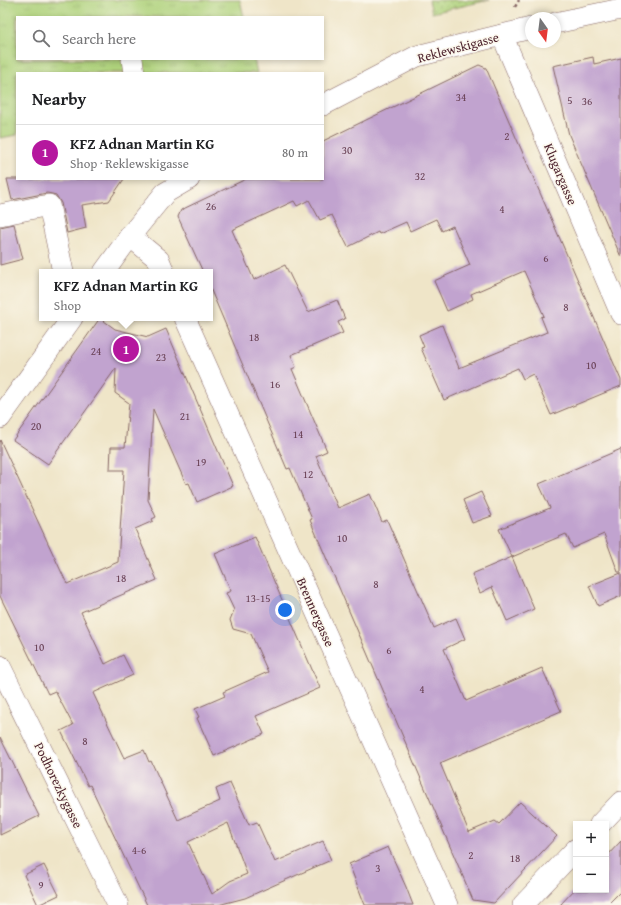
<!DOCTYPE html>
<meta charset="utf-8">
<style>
body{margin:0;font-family:"Gentium Book Plus",serif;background:#f2f2f2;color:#202124}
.controls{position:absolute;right:12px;bottom:12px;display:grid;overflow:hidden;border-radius:0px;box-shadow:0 2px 6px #0003}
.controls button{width:36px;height:36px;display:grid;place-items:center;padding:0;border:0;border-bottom:1px solid #e0e0e0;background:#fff;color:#202124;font:20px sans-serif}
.compass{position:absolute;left:525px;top:12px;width:36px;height:36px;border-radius:50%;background:#fff;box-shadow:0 2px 6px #0003;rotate:166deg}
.you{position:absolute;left:285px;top:610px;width:14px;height:14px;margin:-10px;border:3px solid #fff;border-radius:50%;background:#1a73e8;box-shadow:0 0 0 6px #1a73e833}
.badge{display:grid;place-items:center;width:26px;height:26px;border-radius:50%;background:#b5179e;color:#fff;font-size:13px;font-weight:700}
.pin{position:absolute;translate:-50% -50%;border:2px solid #fff;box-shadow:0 1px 4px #0006}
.popup{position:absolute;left:39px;top:269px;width:174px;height:52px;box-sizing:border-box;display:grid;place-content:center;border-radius:0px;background:#fff;filter:drop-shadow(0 1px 3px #0005);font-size:13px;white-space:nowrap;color:#757577}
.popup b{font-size:15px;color:#202124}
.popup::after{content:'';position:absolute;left:50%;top:100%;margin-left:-8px;border:8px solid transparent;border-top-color:#fff}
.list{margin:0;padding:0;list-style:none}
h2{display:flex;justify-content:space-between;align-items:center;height:52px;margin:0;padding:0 16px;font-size:17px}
h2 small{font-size:13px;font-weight:400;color:#757577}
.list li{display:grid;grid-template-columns:26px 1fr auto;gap:12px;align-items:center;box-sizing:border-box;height:56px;padding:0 16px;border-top:1px solid #e0e0e0}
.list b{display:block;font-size:15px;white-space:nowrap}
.list p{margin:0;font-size:13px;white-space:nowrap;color:#757577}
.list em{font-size:13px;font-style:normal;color:#757577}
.icon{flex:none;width:22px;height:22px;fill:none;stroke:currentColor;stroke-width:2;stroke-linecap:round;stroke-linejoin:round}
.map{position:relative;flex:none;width:621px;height:905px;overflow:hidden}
.search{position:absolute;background:#fff;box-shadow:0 2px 6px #0003;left:16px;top:16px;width:308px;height:44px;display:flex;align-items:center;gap:10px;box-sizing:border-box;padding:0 14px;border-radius:0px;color:#757577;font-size:15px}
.panel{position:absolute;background:#fff;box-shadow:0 2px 6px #0003;left:16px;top:72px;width:308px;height:108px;border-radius:0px}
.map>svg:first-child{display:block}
</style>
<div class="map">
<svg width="621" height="905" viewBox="0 0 621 905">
<defs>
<pattern id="grass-tufts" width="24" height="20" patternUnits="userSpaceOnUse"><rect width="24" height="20" fill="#afd27b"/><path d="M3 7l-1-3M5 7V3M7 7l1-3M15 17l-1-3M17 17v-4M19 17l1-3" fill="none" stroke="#98b46a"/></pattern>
<pattern id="garden-dots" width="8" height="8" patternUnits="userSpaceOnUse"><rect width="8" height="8" fill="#afd27b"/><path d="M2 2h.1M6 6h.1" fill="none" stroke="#98b46a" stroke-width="1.8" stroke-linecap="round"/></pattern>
</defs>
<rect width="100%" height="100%" fill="#fbf7ec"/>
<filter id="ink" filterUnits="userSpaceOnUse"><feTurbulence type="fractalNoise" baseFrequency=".025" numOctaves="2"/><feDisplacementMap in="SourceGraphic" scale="8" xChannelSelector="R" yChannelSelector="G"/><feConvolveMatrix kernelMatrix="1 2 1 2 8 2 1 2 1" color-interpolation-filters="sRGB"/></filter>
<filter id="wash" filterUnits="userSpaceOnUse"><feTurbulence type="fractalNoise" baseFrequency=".012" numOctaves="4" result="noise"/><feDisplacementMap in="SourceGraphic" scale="16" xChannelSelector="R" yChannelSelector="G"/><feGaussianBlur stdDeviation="0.9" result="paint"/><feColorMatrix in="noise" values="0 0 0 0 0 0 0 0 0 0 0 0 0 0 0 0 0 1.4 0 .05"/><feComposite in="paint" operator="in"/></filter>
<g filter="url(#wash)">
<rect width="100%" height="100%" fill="#efe5c8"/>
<!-- grass -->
<path fill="url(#grass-tufts)" stroke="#7c7853" d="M 0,0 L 240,0 L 244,17 L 17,17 L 17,59 L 254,59 L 257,73 L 17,73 L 17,135 L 0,138 Z"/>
<!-- garden -->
<path fill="url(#garden-dots)" stroke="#7c7853" d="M 429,0 L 489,0 L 432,13 Z"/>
<g id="blocks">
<!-- building -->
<g fill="#c1a3cf" fill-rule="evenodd">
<path d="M 593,57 L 594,64 L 621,58 L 621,257 L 569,135 L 553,66 Z"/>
<path d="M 479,65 L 486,68 L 621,380 L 621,386 L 551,415 L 533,374 L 523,379 L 518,368 L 444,400 L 421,348 L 424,347 L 419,335 L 442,325 L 459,368 L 547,332 L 541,317 L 544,316 L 524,271 L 471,294 L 473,299 L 447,311 L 434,281 L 470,265 L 453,226 L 442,231 L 436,219 L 410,231 L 406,222 L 379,234 L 378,232 L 348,247 L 332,215 L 320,220 L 309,200 L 297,206 L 294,201 L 232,230 L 254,280 L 285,265 L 308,312 L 337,300 L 345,319 L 338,322 L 343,333 L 291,355 L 296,367 L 292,369 L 327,451 L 316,456 L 338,508 L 370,494 L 382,522 L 387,520 L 434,628 L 456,618 L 465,639 L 444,649 L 466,701 L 542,668 L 561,711 L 440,763 L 469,832 L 495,821 L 499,824 L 520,802 L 557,836 L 494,903 L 473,900 L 310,520 L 312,519 L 290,468 L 287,469 L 210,288 L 210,272 L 203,272 L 178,217 L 181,210 L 246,179 L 323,179 L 323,141 Z"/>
<path d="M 7,179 L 124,179 L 109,201 L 82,205 L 86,228 L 67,233 L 61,203 L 56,195 L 52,194 L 47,193 L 12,200 Z"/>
<path d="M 14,224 L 23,259 L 0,265 L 0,227 Z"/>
<path d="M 100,318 L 115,329 L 148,337 L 166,329 L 233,486 L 197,502 L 189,483 L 186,484 L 153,409 L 148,500 L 156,517 L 152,519 L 153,521 L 135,529 L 157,580 L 81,612 L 105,664 L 123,655 L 133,675 L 93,693 L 124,758 L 144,750 L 149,762 L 151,761 L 178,820 L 220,801 L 216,789 L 230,783 L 249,825 L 257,822 L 275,862 L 323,841 L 331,860 L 245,898 L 218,905 L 147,905 L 90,785 L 88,786 L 61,731 L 73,725 L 55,691 L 48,694 L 0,596 L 0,440 L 67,584 L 118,562 L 124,470 L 110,470 L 111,447 L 125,447 L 129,403 L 115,393 L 116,368 L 48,464 L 13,440 ZM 228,823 L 247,874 L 230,881 L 212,894 L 188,842 Z"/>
<path d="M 621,449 L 621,572 L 618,572 L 604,534 L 573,548 L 566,534 L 512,557 L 499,529 L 550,508 L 539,484 Z"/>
<path d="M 481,492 L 492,516 L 472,523 L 463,500 Z"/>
<path d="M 255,537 L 320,688 L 256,716 L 264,734 L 214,756 L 197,718 L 199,717 L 195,709 L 225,696 L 223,692 L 268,672 L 251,634 L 233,629 L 230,620 L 234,610 L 226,593 L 231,591 L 215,554 Z"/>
<path d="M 512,557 L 534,609 L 507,621 L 492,587 L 480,593 L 472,574 Z"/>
<path d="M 621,573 L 621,596 L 598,606 L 589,586 Z"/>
<path d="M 0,737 L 39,816 L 0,835 Z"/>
<path d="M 621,841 L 621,891 L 607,905 L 560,905 L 576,888 L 576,890 L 606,890 L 606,857 Z"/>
<path d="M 388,847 L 406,887 L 413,905 L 365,905 L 349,864 Z"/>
<path d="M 44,865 L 59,895 L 38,905 L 24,875 Z"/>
</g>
</g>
</g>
<g filter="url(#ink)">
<use href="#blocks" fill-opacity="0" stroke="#846462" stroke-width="1"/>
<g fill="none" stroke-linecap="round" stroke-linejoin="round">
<defs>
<g id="minor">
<path d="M 555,23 L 621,9"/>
<path d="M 502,35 L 621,314"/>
<path d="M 132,59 L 134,73"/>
<path d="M 323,105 L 417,56 L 502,35 L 531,28"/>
<path d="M 0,215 L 49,205 L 63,272"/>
<path d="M 130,236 L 159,260 L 164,272"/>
<path d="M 104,272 L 130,236 L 165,193 L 189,179"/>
<path d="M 185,318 L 447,905"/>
<path d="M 0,418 L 72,318"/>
<path d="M 0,666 L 118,905"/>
<path d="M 600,824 L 621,802"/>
<path d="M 523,905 L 576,849"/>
</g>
</defs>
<!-- minor casing -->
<use href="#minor" stroke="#846462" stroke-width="22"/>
<!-- path -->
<path stroke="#846462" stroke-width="2.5" stroke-dasharray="3 3" stroke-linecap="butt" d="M 515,7 L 519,0"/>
<!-- minor -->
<use href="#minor" stroke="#fff" stroke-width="21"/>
</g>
</g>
<g text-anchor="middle" stroke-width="3" stroke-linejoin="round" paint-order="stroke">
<!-- number labels -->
<g font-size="11" fill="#684054">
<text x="461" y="101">34</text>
<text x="570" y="104">5</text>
<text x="587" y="105">36</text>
<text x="507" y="140">2</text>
<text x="347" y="154">30</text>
<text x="420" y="180">32</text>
<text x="211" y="210">26</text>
<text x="502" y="213">4</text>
<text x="546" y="262">6</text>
<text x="566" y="311">8</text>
<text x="254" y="341">18</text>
<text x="96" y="355">24</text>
<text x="161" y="361">23</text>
<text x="591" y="369">10</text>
<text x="275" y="388">16</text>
<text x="185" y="420">21</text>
<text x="36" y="430">20</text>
<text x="298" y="438">14</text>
<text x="201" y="466">19</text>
<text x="308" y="478">12</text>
<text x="342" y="542">10</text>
<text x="121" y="582">18</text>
<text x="376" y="588">8</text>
<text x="258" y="602">13-15</text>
<text x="39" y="651">10</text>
<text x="389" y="654">6</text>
<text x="422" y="693">4</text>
<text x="85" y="745">8</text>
<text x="139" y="854">4-6</text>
<text x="471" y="859">2</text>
<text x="515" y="862">18</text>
<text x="378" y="872">3</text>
<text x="41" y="889">9</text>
</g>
<!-- street labels -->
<g font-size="13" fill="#4a1f2b" stroke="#fbf7ec">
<text transform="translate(458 47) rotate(-15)" y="5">Reklewskigasse</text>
<text transform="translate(561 174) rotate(67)" y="5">Klugargasse</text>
<text transform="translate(316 612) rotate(66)" y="5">Brennergasse</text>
<text transform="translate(59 785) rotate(64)" y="5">Podhorezkygasse</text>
</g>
</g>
</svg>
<div class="controls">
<button>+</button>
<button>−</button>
</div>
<svg class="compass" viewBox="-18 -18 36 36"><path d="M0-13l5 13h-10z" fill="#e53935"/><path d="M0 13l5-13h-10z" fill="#757577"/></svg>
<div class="you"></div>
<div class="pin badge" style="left:126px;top:349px">1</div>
<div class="popup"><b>KFZ Adnan Martin KG</b>Shop</div>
<div class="search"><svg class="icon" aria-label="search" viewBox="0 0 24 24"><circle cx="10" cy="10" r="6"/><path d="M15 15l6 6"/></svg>Search here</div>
<section class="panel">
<h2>Nearby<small></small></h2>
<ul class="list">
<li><span class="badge">1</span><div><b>KFZ Adnan Martin KG</b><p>Shop · Reklewskigasse</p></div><em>80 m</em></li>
</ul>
</section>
</div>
